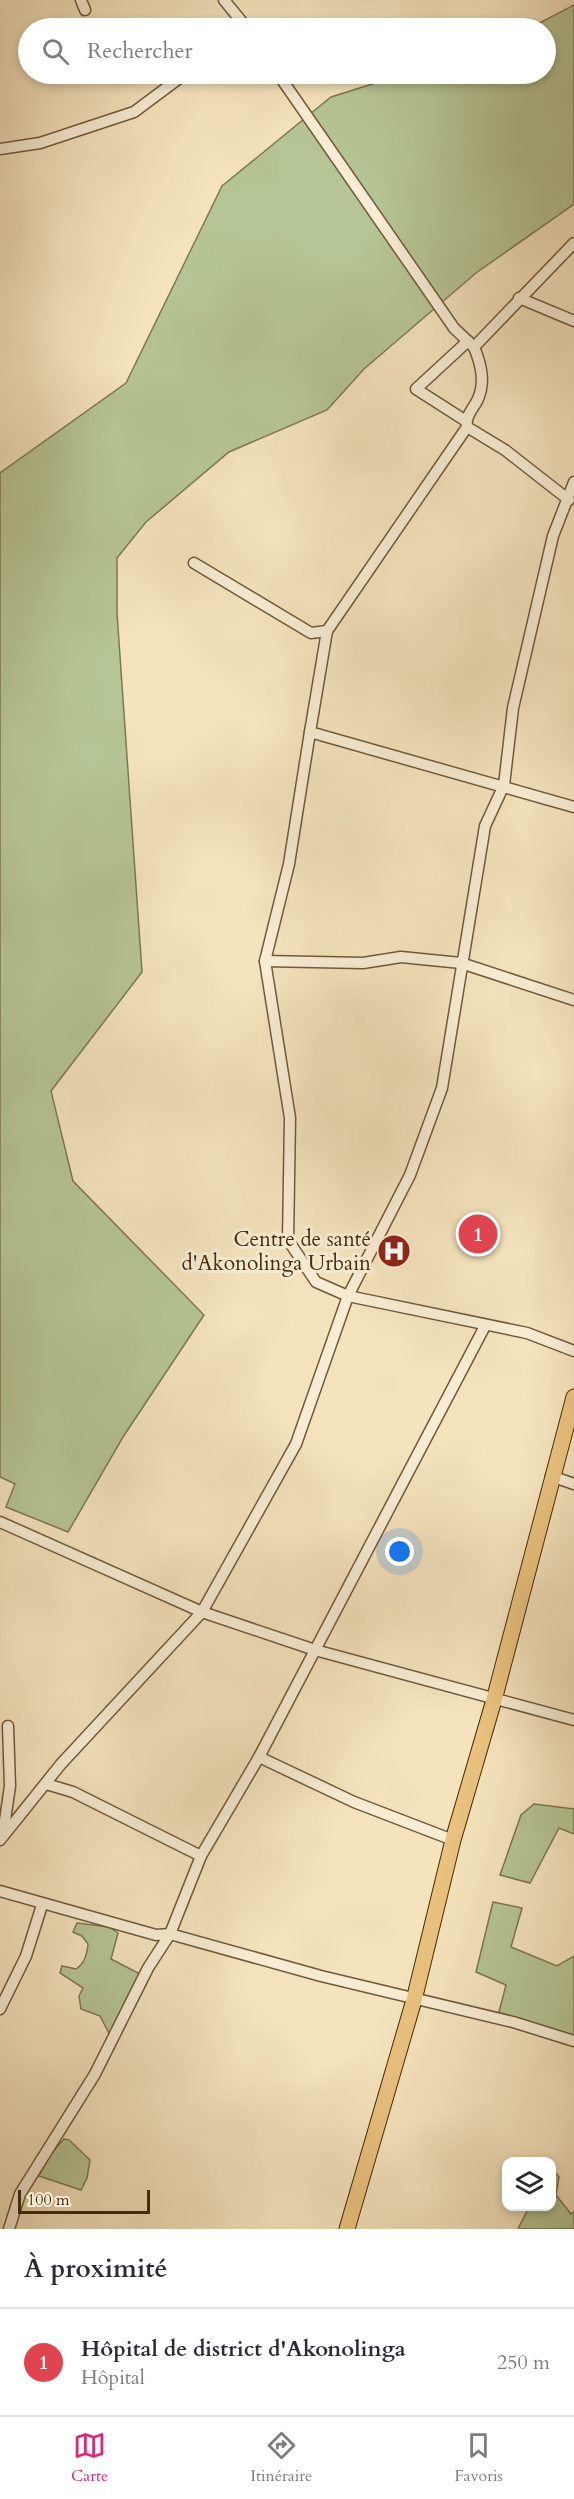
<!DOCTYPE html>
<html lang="fr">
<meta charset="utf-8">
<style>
body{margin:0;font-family:Cardo,serif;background:#f2f2f3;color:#2b2b33}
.controls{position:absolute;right:18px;bottom:18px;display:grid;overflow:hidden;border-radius:12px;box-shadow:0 3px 9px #0003}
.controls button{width:54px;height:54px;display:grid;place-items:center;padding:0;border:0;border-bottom:2px solid #e1e1e2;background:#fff;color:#2b2b33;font:30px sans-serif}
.scale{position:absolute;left:18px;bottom:15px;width:132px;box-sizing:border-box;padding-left:6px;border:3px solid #452c0c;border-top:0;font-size:16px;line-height:21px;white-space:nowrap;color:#452c0c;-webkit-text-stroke:4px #f8edd4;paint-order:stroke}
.you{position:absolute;left:400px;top:1552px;width:21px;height:21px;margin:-15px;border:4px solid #fff;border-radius:50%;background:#1a73e8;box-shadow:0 0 0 9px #1a73e833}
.badge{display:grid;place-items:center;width:39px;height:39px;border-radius:50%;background:#db2777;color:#fff;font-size:20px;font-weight:700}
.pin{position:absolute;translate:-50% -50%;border:3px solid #fff;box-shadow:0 2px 6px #0006}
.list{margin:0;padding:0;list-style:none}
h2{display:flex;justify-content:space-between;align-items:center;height:78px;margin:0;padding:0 24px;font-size:26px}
h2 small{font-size:20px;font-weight:400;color:#7c7c81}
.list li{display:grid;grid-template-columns:39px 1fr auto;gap:18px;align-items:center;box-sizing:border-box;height:108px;padding:0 24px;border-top:2px solid #e1e1e2}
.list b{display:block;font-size:22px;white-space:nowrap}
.list p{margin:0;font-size:20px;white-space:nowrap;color:#7c7c81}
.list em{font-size:20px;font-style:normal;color:#7c7c81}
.icon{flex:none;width:33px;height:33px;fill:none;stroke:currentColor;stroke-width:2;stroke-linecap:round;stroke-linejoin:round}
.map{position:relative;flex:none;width:574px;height:2229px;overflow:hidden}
.search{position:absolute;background:#fff;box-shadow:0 3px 9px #0003;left:18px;right:18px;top:18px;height:66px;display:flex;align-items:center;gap:15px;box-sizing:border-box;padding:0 21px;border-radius:33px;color:#7c7c81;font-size:22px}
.sheet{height:186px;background:#fff}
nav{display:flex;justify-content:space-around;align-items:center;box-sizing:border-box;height:84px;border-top:2px solid #e1e1e2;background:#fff;font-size:16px;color:#7c7c81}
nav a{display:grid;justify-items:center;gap:3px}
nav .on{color:#db2777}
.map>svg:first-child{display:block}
</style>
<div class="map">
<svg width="574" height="2229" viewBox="0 0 574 2229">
<rect width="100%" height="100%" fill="#f4e3bd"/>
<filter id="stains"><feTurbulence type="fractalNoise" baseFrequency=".00333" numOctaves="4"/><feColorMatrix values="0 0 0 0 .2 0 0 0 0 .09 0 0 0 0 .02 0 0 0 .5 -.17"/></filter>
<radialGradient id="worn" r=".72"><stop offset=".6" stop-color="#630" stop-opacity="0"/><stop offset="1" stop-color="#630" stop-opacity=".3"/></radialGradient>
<!-- green -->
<g fill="#b6c595" stroke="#7e7850" stroke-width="1.5">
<path d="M 574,5 L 574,204 L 476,273 L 364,369 L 327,410 L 229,452 L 146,522 L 117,558 L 117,613 L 142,972 L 51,1091 L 73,1181 L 204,1315 L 123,1437 L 68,1532 L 6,1507 L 15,1484 L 0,1477 L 0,473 L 126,383 L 222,186 L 331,97 L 404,74 L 546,74 L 546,28 L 530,28 Z"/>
<path d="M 534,1804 L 574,1809 L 574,1834 L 559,1828 L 530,1883 L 500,1875 L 521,1815 Z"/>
<path d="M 493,1902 L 522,1908 L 511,1947 L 557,1966 L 574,1956 L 574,2041 L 513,2022 L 499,2012 L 506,1985 L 476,1972 Z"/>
<path d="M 77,1923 L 109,1927 L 118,1933 L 111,1959 L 144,1976 L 112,2039 L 100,2016 L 81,2009 L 79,1996 L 83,1988 L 60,1973 L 62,1966 L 76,1969 C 85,1963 87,1954 88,1944 L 82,1936 L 73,1932 Z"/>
<path d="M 64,2139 L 69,2140 L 90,2160 L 87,2178 L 81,2190 L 39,2176 L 49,2156 Z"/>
<path d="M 552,2169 L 559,2177 L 556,2195 L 571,2214 L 574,2212 L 574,2229 L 518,2229 L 529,2207 L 552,2206 Z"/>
</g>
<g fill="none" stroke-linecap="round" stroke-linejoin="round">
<defs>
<g id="minor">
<path d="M 81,0 L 85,10"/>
<path d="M 224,0 L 247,28"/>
<path d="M 278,74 L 454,328 L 474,347"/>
<path d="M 0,149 L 40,143 L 134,112 L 185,74"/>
<path d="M 519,298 L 574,321"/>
<path d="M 466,421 L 416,389 L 468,341"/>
<path d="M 467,427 L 505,450 L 569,500"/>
<path d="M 194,563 L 311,633 L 327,631"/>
<path d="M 310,732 L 327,631 L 467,427 C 465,417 472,410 477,401 C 486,383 481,364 474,347 L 574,243"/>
<path d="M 574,807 L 310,732 L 289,864 L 265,961 L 290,1118 L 288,1240 L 316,1282 L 348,1296 L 527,1333 L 574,1351"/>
<path d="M 265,961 L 363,963 L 401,957 L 461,963 L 574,1000"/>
<path d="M 551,1476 L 574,1484"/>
<path d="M 0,1522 L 202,1612 L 315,1650 L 574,1720"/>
<path d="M 259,1757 L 354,1802 L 453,1840"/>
<path d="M 46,1784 L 73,1792 L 201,1856"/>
<path d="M 3,1834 L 10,1786 L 8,1726"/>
<path d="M 0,1840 L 61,1764 L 202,1612 L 296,1444 L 348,1296 L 410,1175 L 442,1088 L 485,826 L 504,785 L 513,708 L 553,536 L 574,482"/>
<path d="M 0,1891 L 156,1935 L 170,1934 L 321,1976 L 513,2022 L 574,2041"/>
<path d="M 0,2009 L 26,1956 L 42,1905"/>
<path d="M 9,2229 L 20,2194 L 95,2074 L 148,1968 L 170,1934 L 201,1856 L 259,1757 L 485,1326"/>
</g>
<path id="primary" d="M 347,2229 L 414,2000 L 453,1840 L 494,1700 L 574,1397"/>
</defs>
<!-- minor casing -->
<use href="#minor" stroke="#715a38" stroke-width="13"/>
<!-- primary casing -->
<use href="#primary" stroke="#452c0c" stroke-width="17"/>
<!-- minor -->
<use href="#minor" stroke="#f8edd4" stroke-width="10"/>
<!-- primary -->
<use href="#primary" stroke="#eac27e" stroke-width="15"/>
</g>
<!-- icons -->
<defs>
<symbol id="hospital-disc" viewBox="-11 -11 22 22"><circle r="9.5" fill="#8f2418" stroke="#f8edd4"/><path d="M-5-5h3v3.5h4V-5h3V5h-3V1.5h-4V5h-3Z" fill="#fff"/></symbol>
</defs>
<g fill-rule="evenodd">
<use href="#hospital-disc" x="375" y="1232" width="38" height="38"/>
</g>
<g text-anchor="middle" stroke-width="6" stroke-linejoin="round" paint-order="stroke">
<!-- poi labels -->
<g font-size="21" fill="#452c0c" stroke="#f8edd4" text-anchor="end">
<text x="371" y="1246">Centre de santé<tspan x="371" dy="24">d'Akonolinga Urbain</tspan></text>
</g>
</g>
<rect width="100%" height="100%" filter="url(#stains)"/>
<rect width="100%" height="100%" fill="url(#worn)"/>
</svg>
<div class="controls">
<button><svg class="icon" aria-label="layers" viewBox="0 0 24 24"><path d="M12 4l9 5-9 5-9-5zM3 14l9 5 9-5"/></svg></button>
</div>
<div class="scale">100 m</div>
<div class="you"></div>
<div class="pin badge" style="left:478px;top:1234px;background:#e0444e">1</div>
<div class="search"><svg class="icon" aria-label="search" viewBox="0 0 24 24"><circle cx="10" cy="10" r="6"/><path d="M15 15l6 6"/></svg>Rechercher</div>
</div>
<section class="sheet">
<h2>À proximité<small></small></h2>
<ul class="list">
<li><span class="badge" style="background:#e0444e">1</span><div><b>Hôpital de district d'Akonolinga</b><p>Hôpital</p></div><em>250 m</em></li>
</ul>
</section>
<nav>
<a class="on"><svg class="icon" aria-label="map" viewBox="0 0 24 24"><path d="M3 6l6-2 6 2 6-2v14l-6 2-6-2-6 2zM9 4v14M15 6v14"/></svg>Carte</a>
<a><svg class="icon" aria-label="directions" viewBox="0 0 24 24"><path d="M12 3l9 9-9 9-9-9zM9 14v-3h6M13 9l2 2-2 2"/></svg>Itinéraire</a>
<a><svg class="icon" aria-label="saved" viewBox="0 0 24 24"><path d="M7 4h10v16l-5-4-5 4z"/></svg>Favoris</a>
</nav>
